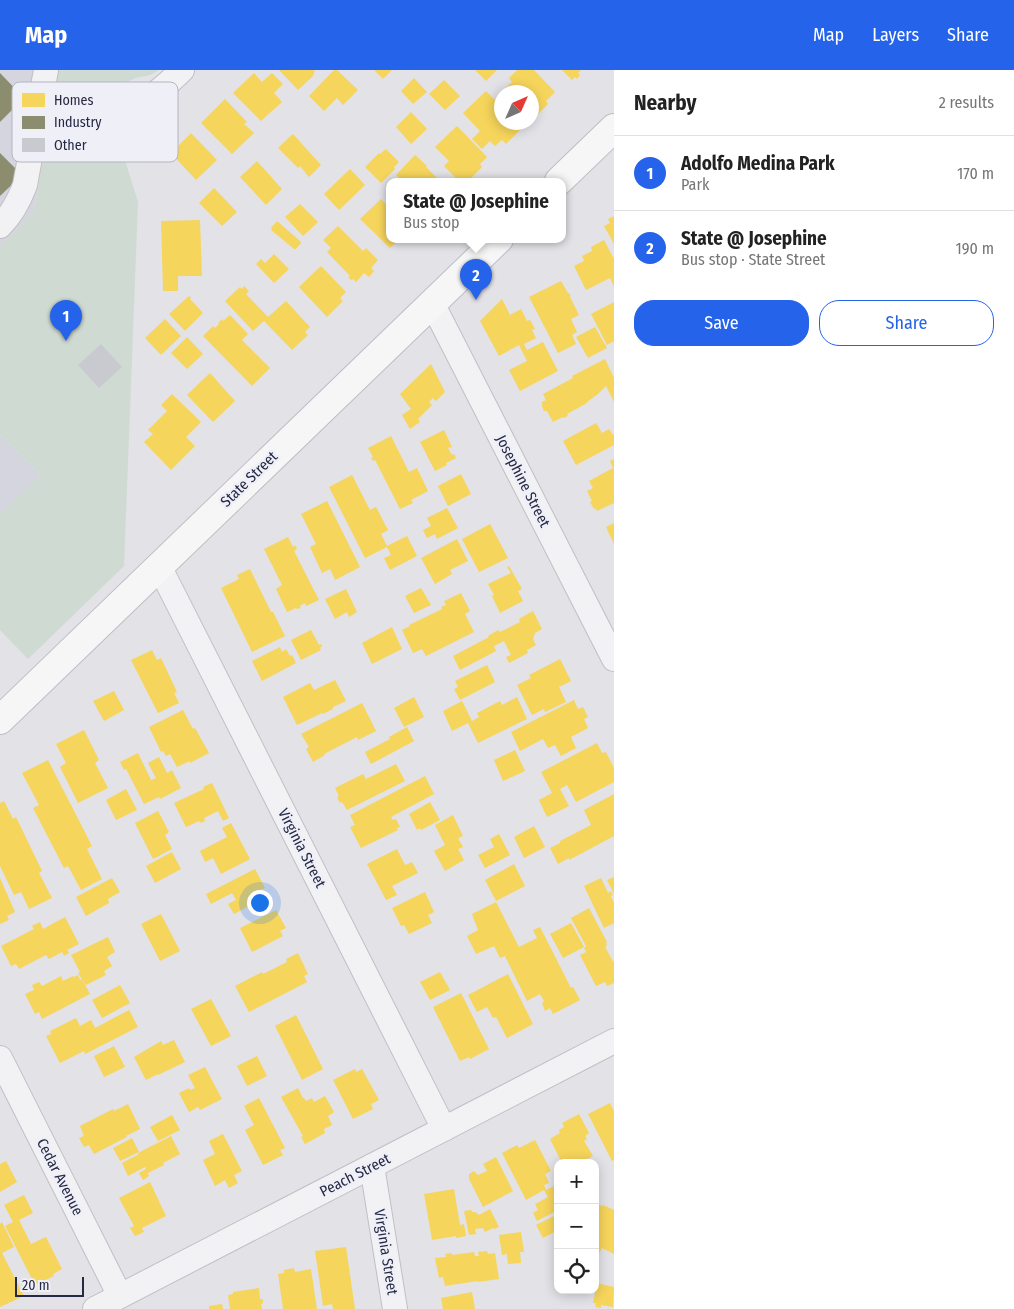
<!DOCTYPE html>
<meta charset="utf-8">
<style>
body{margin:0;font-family:"Fira Sans Condensed",sans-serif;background:#f6f6f6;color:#222}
.controls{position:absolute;right:15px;bottom:15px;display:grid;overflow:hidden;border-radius:10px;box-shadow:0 2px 12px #0003}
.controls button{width:45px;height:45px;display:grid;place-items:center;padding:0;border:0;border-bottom:1px solid #e0e0e0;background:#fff;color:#222;font:25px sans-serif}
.compass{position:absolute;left:494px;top:15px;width:45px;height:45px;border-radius:50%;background:#fff;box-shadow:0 2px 12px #0003;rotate:45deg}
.scale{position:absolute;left:15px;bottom:12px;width:69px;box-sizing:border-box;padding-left:5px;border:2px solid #262943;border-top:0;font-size:14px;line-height:18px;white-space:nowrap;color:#262943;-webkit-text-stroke:4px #eff0f7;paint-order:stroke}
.you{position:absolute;left:259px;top:832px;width:18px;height:18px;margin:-12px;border:4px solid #fff;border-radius:50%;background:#1a73e8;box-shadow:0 0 0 8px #1a73e833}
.badge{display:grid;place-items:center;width:32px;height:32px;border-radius:50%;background:#2563eb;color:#fff;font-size:16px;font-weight:700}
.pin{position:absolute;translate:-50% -41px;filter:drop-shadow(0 1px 2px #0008)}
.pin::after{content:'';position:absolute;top:26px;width:18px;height:15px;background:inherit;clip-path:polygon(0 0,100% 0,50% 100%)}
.popup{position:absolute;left:386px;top:108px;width:180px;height:65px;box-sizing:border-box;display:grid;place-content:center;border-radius:10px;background:#fff;filter:drop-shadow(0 1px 4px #0005);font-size:16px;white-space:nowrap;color:#767676}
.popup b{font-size:19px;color:#222}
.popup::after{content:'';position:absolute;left:50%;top:100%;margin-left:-10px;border:10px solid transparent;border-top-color:#fff}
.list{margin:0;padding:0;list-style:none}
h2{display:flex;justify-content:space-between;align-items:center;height:65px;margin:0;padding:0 20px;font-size:21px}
h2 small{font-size:16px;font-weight:400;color:#767676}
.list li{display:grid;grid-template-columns:32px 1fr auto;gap:15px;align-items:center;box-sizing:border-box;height:75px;padding:0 20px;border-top:1px solid #e0e0e0}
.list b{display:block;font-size:19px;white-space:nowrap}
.list p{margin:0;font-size:16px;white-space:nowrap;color:#767676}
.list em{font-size:16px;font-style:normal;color:#767676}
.actions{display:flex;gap:10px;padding:15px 20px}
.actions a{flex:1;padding:11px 0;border:1px solid #2563eb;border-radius:20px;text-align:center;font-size:18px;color:#2563eb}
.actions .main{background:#2563eb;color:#fff}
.icon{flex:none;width:28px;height:28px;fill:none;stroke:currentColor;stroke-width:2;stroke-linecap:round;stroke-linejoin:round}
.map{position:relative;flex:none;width:614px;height:1239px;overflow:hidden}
header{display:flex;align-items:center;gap:30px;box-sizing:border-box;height:70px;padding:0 25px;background:#2563eb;color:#fff}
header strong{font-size:24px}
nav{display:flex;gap:28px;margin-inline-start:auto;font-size:18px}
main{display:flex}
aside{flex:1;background:#fff}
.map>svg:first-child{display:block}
</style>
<header>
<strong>Map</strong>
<nav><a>Map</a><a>Layers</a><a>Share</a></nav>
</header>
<main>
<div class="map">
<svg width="614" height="1239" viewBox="0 0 614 1239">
<rect width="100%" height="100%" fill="#e2e2e7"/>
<!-- built -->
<g fill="#d5d5e0">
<path d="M 0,0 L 58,0 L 34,141 L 0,177 Z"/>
<path d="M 0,365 L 40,405 L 0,444 Z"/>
</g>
<!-- green -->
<path fill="#cfdbd2" d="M 58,0 L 158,0 C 153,5 147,6 140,7 C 120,12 114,23 106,39 L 117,65 L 138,132 L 124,496 L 28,589 L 0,560 L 0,444 L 40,405 L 0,365 L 0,177 L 34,141 Z"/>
<!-- homes -->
<g fill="#f6d55c">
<path d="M 279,0 L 315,0 L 313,6 L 298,20 Z"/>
<path d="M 334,0 L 337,0 L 358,20 L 343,35 L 337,28 L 324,41 L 309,26 Z"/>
<path d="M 374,0 L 392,0 L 383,9 Z"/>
<path d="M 475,0 L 497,0 L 486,11 Z"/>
<path d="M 517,0 L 534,0 L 555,22 L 546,31 L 548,34 L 533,49 L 532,48 L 532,22 L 509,22 L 505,18 L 512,12 L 509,8 Z"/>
<path d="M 562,0 L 581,0 L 578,3 L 580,5 L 577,9 L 575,7 L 572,10 Z"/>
<path d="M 254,3 L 262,12 L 272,3 L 283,14 L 274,23 L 282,32 L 261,51 L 233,23 Z"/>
<path d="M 414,8 L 427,22 L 413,34 L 401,21 Z"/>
<path d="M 444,10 L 460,26 L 445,40 L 429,24 Z"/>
<path d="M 486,21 L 502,37 L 502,52 L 516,52 L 522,58 L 506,74 L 502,70 L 495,76 L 490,71 L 482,79 L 472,69 L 480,61 L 463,43 Z"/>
<path d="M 225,29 L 247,52 L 244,54 L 254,63 L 232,84 L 201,53 Z"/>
<path d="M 411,42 L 427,59 L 411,74 L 396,57 Z"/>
<path d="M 457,56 L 487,87 L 480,94 L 482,97 L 468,111 L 459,111 L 444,96 L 449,91 L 435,77 Z"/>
<path d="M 191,63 L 217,90 L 196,110 L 171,83 Z"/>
<path d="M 293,64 L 321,95 L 309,107 L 300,96 L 298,98 L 278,78 Z"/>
<path d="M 386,79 L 399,92 L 394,97 L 395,99 L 381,113 L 365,97 L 379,83 L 380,84 Z"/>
<path d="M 415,85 L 427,96 L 426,97 L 440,111 L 403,111 L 396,105 Z"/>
<path d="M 257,91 L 282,119 L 266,135 L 240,107 Z"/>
<path d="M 350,99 L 365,115 L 339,140 L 324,124 Z"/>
<path d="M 214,118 L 237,142 L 222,156 L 199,133 Z"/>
<path d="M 381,129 L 390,139 L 390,169 L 407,169 L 403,173 L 399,170 L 390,178 L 360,149 Z"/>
<path d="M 300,134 L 318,152 L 303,166 L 285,147 Z"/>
<path d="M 614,146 L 614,174 L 604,156 L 610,153 L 608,149 Z"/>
<path d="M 200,150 L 202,206 L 178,206 L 178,221 L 163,221 L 161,151 Z"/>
<path d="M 277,151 L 300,171 L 301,173 L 296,179 L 294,179 L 271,160 L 272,159 L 271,158 Z"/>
<path d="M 338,156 L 363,181 L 366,178 L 378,190 L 371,198 L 374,201 L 369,207 L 364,203 L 356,212 L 353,209 L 351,210 L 348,207 L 350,206 L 327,182 L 331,178 L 323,170 Z"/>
<path d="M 604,170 L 614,189 L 614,217 L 610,208 L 586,220 L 574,196 L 584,191 L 582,186 L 592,181 L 591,177 Z"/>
<path d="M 274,184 L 289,199 L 274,213 L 256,194 L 261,189 L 265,193 Z"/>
<path d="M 321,196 L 346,222 L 340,228 L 343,231 L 327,247 L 299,217 Z"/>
<path d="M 561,211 L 568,223 L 569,223 L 571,226 L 570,227 L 579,245 L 571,249 L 577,262 L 572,265 L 576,274 L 558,283 L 529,227 Z"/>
<path d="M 244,216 L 249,221 L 246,224 L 268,247 L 286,231 L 310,257 L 305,262 L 308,265 L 292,280 L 264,251 L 253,261 L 225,231 L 240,217 L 242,219 Z"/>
<path d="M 189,226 L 191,228 L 190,229 L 203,243 L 185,261 L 169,244 Z"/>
<path d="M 502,229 L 510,245 L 521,239 L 527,251 L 530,250 L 535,259 L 532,260 L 536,268 L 524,274 L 527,280 L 543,272 L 558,301 L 520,321 L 509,300 L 527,291 L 519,275 L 499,286 L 480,251 Z"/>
<path d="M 614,232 L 614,271 L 607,275 L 591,244 Z"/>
<path d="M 230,245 L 248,264 L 242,270 L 270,298 L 252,316 L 203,266 L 213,256 L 215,258 L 219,254 L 218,253 L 222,249 L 223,251 Z"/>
<path d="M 165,249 L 181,266 L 161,285 L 145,268 Z"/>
<path d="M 595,257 L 607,278 L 588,288 L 576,267 Z"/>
<path d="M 187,267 L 203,284 L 187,299 L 171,283 Z"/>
<path d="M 605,289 L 614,308 L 614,332 L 606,316 L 598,324 L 587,332 L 587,333 L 567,344 L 568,346 L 563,348 L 563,347 L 553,352 L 547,341 L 544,341 L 542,336 L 542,332 L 546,330 L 543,324 L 573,308 L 572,306 Z"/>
<path d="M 431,294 L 445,322 L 436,331 L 433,328 L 429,332 L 432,335 L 418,349 L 420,352 L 410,359 L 402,345 L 411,339 L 400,324 Z"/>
<path d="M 210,303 L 235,331 L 213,352 L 187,325 Z"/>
<path d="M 172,324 L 201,352 L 186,367 L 195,376 L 171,400 L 144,372 L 153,364 L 148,360 L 167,341 L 161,335 Z"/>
<path d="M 596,353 L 602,363 L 609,359 L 614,366 L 614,375 L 576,395 L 563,371 Z"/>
<path d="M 444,360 L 452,377 L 448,378 L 452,385 L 454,384 L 456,388 L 446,393 L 447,395 L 435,401 L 420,372 Z"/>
<path d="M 391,366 L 409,402 L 417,398 L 428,421 L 411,430 L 413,433 L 400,439 L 375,390 L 373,391 L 371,388 L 373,387 L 368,378 Z"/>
<path d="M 614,389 L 614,433 L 597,441 L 595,438 L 594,439 L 590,432 L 592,431 L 587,421 L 593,418 L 589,411 L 613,398 L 610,391 Z"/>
<path d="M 461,404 L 471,424 L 448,436 L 438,416 Z"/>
<path d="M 352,405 L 370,440 L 376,437 L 388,460 L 381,464 L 387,476 L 407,466 L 417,486 L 390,500 L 384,488 L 391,485 L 387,477 L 365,488 L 329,417 Z"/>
<path d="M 327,431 L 360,497 L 335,510 L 330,499 L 322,503 L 310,477 L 316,474 L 301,444 Z"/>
<path d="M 447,438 L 458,458 L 437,469 L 435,464 L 427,468 L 423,460 L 431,456 L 427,448 Z"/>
<path d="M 614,453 L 614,474 L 606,457 Z"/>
<path d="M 490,454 L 508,488 L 479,502 L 462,469 Z"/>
<path d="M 288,467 L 293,477 L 295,475 L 297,479 L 294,481 L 319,530 L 306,536 L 305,533 L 300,536 L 301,538 L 297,539 L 296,538 L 287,542 L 276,519 L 282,515 L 264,479 Z"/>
<path d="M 457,469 L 468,491 L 450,500 L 452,504 L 435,514 L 421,488 Z"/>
<path d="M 509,496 L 522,519 L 518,521 L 523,531 L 500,543 L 492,526 L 494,525 L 488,514 L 511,503 L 507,497 Z"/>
<path d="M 250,499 L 271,542 L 273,542 L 285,566 L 252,582 L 221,518 L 239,509 L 237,505 Z"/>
<path d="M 421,518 L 431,535 L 414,543 L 405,526 Z"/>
<path d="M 346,519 L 357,542 L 349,547 L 347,542 L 335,549 L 325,529 Z"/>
<path d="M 461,523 L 470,541 L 465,544 L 474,562 L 426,586 L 422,579 L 413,583 L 402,560 L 410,556 L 409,555 L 442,539 L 441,537 L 446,535 L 444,531 Z"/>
<path d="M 533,541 L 542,559 L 535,563 L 533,569 L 536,575 L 527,580 L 528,583 L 509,593 L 506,587 L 511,585 L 504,571 L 494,576 L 496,581 L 460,600 L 453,586 L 489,567 L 488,566 L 498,560 L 500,562 L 520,552 L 519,549 Z"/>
<path d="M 392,557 L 402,579 L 372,594 L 362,573 Z"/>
<path d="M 311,560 L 319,575 L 321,574 L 322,576 L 320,578 L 321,580 L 301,590 L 291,570 Z"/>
<path d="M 280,577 L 282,582 L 286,579 L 290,586 L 292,585 L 296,593 L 262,611 L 252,591 Z"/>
<path d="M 152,580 L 157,590 L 161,588 L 177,622 L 174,623 L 179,633 L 158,643 L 131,590 Z"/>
<path d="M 560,589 L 571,611 L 559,617 L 566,632 L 545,642 L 544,639 L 532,645 L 517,615 L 531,608 L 529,605 Z"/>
<path d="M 487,595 L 495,612 L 460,630 L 454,619 L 458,617 L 455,611 Z"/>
<path d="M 335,610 L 346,631 L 333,637 L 333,639 L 323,644 L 322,643 L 297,655 L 283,627 L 310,613 L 314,620 Z"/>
<path d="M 114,621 L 124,640 L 104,651 L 93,631 Z"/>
<path d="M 414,627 L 424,647 L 404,657 L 394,638 Z"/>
<path d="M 517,627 L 527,649 L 478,673 L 468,653 L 452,661 L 443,641 L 462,631 L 472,651 L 479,647 L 477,643 L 500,631 L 502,635 Z"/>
<path d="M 574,630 L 578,639 L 583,637 L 588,647 L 584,649 L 588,658 L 571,667 L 576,678 L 561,686 L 555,675 L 548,678 L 543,669 L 520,681 L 511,662 Z"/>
<path d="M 362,633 L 376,661 L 358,670 L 357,667 L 324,684 L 325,685 L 313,692 L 306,679 L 309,677 L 301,664 Z"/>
<path d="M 183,640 L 193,659 L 195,658 L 209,683 L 190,693 L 190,691 L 177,697 L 170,684 L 166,686 L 163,681 L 161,682 L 149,657 Z"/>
<path d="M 407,657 L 414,671 L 371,694 L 365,682 L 390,669 L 389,667 Z"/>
<path d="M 84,660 L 99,690 L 95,693 L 108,718 L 78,733 L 60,697 L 66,693 L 56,674 Z"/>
<path d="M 597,673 L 602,683 L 606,682 L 614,698 L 614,712 L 576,732 L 567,715 L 560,719 L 569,736 L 547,747 L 539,730 L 552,723 L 541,702 Z"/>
<path d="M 515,680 L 525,701 L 503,711 L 494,690 Z"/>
<path d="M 138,683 L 151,710 L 156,708 L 148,693 L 159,687 L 167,703 L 172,700 L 181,718 L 160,729 L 159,727 L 144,734 L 126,699 L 124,700 L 120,692 Z"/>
<path d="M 48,690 L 92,776 L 87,779 L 102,809 L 81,820 L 68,796 L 64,798 L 33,738 L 39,735 L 22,703 Z"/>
<path d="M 396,694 L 405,711 L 347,740 L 342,732 L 340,733 L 337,727 L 339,726 L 335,718 L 363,704 L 366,709 Z"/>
<path d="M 425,706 L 434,724 L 391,747 L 393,750 L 396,749 L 400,757 L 397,758 L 398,760 L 361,778 L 350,757 L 355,755 L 350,745 Z"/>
<path d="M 212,713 L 229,748 L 223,751 L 218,741 L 204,748 L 205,751 L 201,753 L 199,751 L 186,757 L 174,733 L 204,719 L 203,717 Z"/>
<path d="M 126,719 L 137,740 L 116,750 L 106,730 Z"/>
<path d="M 614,724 L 614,766 L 569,790 L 569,788 L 558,794 L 550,778 L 560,773 L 560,771 L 591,755 L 584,740 Z"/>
<path d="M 4,731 L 13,749 L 16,747 L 42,801 L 39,803 L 52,828 L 29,839 L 21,822 L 14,825 L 0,796 L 0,733 Z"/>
<path d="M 430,732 L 440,750 L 421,760 L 420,758 L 417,760 L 409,744 Z"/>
<path d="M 158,741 L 169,762 L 165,765 L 172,779 L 153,789 L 135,753 Z"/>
<path d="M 453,745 L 463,766 L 458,768 L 463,777 L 458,779 L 464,790 L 445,801 L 434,781 L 445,775 L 435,755 Z"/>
<path d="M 231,753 L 250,789 L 221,804 L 213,788 L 205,792 L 200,781 L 227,767 L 222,758 Z"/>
<path d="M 534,756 L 545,777 L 524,788 L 514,767 Z"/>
<path d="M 499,764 L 510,785 L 485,798 L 478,785 L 494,777 L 490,769 Z"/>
<path d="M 397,779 L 405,795 L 412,792 L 418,803 L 392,816 L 397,825 L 386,830 L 367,794 Z"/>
<path d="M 172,782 L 181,799 L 155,813 L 146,796 Z"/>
<path d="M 514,794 L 525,816 L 496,831 L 485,810 Z"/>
<path d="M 255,799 L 265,818 L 260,820 L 264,828 L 234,844 L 228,834 L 236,830 L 232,823 L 211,834 L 206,824 Z"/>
<path d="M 614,807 L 614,824 L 607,810 Z"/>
<path d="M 0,808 L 15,842 L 7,846 L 9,850 L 0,854 Z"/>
<path d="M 112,808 L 120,822 L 108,829 L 109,833 L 86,846 L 76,827 Z"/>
<path d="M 601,808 L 608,823 L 611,821 L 613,825 L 611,826 L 614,833 L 614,853 L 604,858 L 584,816 Z"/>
<path d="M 425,822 L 434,842 L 428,845 L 432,853 L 409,864 L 404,855 L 401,856 L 392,838 Z"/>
<path d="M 496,832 L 519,877 L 537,868 L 533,860 L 540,857 L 571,918 L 573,917 L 580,930 L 553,944 L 550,938 L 545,941 L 542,933 L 544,931 L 540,924 L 527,931 L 505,886 L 500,888 L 494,876 L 476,884 L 467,866 L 478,860 L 472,844 Z"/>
<path d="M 589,838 L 607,872 L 606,873 L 607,876 L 605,877 L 614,893 L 614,913 L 607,916 L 605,912 L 596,916 L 580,885 L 586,882 L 584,878 L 586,876 L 571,848 Z"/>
<path d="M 276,840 L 286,858 L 280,861 L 283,866 L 252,882 L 240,858 Z"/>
<path d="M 161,844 L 180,881 L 160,891 L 141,854 Z"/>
<path d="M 65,847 L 79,874 L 67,880 L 69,883 L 64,886 L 62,882 L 49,889 L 46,885 L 19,899 L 16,894 L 11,896 L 1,876 L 34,859 L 32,856 L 40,852 L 43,859 Z"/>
<path d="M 571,853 L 584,877 L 563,888 L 550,864 Z"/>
<path d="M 108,867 L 115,882 L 107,887 L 112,896 L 104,901 L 106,905 L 86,915 L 78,903 L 80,902 L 71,885 Z"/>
<path d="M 298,883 L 308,904 L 304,906 L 307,912 L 249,942 L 235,916 L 262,902 L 263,904 L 287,892 L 286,889 Z"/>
<path d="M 440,902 L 450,920 L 430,930 L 420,912 Z"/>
<path d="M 508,904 L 533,954 L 507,968 L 496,947 L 493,948 L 487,937 L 477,942 L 468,925 Z"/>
<path d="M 78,905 L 80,910 L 82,909 L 90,924 L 42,949 L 39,942 L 35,944 L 25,924 L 34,920 L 32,915 L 39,912 L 42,916 L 61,906 L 63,911 L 73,906 L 74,907 Z"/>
<path d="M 120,915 L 130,933 L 102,948 L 92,930 Z"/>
<path d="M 461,923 L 489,979 L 470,989 L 469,987 L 460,991 L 433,937 Z"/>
<path d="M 211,929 L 231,966 L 211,976 L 191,939 Z"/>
<path d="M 129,940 L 138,957 L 85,984 L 84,981 L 60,993 L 46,966 L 51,964 L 50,961 L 76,948 L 80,956 L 91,950 L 95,958 Z"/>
<path d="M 296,945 L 323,999 L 302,1010 L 275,956 Z"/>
<path d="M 174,970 L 185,992 L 158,1005 L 158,1004 L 146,1010 L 134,987 L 161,971 L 163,975 Z"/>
<path d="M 114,976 L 125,997 L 104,1007 L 94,986 Z"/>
<path d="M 257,986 L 267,1006 L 247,1016 L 237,996 Z"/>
<path d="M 205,997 L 222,1029 L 200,1040 L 198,1037 L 189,1042 L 179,1023 L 189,1018 L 190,1020 L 195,1018 L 188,1005 Z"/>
<path d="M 355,999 L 356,1002 L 362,999 L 379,1030 L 371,1034 L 373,1039 L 353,1049 L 333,1010 Z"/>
<path d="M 298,1018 L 303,1028 L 304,1028 L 306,1031 L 312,1028 L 314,1032 L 325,1026 L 334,1042 L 328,1046 L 332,1055 L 324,1059 L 325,1063 L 305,1074 L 301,1067 L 303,1066 L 281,1027 Z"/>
<path d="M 259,1028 L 285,1078 L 280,1080 L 283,1085 L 263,1095 L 245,1060 L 254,1055 L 244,1036 Z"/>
<path d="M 610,1033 L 614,1041 L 614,1090 L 612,1091 L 588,1044 Z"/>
<path d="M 128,1034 L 140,1059 L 126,1066 L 127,1067 L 94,1084 L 89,1075 L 84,1077 L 79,1068 L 84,1066 L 80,1056 L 113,1039 L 114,1041 Z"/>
<path d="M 579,1044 L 589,1063 L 585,1066 L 587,1069 L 584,1071 L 593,1086 L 587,1089 L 589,1093 L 562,1093 L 550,1069 L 560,1063 L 559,1060 L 564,1057 L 562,1053 Z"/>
<path d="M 172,1045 L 180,1060 L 158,1071 L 150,1057 Z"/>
<path d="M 223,1064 L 242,1101 L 234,1105 L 238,1113 L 229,1118 L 225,1110 L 215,1116 L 203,1090 L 215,1084 L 209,1071 Z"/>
<path d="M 171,1066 L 180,1084 L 163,1093 L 164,1095 L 148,1103 L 149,1106 L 143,1110 L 139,1103 L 146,1099 L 145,1097 L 128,1106 L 122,1093 L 139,1084 L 138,1083 Z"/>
<path d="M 132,1068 L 139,1082 L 120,1091 L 113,1078 Z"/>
<path d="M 535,1070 L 551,1101 L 545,1104 L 549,1113 L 544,1115 L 546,1120 L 558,1114 L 558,1140 L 537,1151 L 533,1143 L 538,1140 L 535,1134 L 548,1127 L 544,1120 L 526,1130 L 502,1083 L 517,1075 L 519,1078 Z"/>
<path d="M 496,1087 L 513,1121 L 483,1137 L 469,1109 L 469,1104 L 474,1101 L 478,1105 L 487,1101 L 483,1094 Z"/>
<path d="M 6,1091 L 17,1112 L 0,1122 L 0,1094 Z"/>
<path d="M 150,1112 L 166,1146 L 142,1158 L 144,1162 L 135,1166 L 130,1158 L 134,1156 L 119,1128 Z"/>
<path d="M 454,1119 L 460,1155 L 464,1154 L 466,1166 L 456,1168 L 456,1166 L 432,1170 L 424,1124 Z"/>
<path d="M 24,1125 L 33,1143 L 19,1150 L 31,1174 L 46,1167 L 62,1199 L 53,1204 L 54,1206 L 35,1215 L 5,1156 L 13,1152 L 4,1135 Z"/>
<path d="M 595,1133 L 603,1136 L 603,1135 L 614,1140 L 614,1184 L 602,1178 L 595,1191 Z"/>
<path d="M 490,1139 L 499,1157 L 494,1159 L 493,1158 L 485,1162 L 483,1158 L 475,1159 L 476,1164 L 469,1165 L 464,1141 L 471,1140 L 472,1142 L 475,1142 L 479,1145 Z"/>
<path d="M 558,1144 L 558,1160 L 543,1168 L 536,1155 Z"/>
<path d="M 2,1152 L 14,1177 L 2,1183 L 24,1226 L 0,1237 L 0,1154 Z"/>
<path d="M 521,1162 L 524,1182 L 520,1182 L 521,1193 L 508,1194 L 507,1184 L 502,1185 L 499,1165 Z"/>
<path d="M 346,1177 L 355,1239 L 333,1239 L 332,1234 L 323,1236 L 315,1181 Z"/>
<path d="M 487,1181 L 488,1184 L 495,1183 L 499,1209 L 478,1212 L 478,1211 L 445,1216 L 443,1207 L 439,1208 L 435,1188 L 446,1187 L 445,1184 L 452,1183 L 452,1185 L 474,1182 L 475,1186 L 479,1186 L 478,1182 Z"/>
<path d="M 294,1198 L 295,1202 L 311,1199 L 317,1239 L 283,1239 L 278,1204 L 284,1203 L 284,1200 Z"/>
<path d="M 597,1213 L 614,1217 L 613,1237 L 601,1235 L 601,1238 L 595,1237 L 596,1233 L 593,1233 Z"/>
<path d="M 259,1218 L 260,1229 L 263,1229 L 263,1233 L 261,1234 L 262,1239 L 230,1239 L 228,1225 L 233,1224 L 233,1222 Z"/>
<path d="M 472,1222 L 475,1239 L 443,1239 L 441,1228 Z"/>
<path d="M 222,1234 L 223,1239 L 209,1239 L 209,1236 Z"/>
</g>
<!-- industry -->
<g fill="#8c8c6e">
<path d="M 0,3 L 24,28 L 0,52 Z"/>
<path d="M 0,83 L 22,105 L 0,126 Z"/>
</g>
<!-- building -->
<path fill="#c9cad0" d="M 101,274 L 122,297 L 99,318 L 78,295 Z"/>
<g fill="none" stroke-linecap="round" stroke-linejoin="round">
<defs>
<g id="minor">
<path d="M 134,34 C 155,27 166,15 182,0"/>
<path d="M 0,156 C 12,144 19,131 25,115 L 46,0"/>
<path d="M 432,233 L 614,589"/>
<path d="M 159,496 L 444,1059"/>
<path d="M 0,988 L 120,1226"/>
<path d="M 372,1096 L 395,1239"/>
<path d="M 95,1239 L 614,971"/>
</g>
<g id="major">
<path d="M 559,111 L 614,58"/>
<path d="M 0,650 L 499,169"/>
</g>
</defs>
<!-- minor casing -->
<use href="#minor" stroke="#bfbfc5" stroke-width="26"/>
<!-- major casing -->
<use href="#major" stroke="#bdbfc5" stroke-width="30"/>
<!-- minor -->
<use href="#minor" stroke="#f2f2f4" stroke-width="24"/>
<!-- major -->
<use href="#major" stroke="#f6f6f7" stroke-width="28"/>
</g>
<g text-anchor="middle" stroke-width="5" stroke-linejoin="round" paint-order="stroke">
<!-- street labels -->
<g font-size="15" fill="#262943" stroke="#eff0f7">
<text transform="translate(249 409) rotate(-44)" y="5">State Street</text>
<text transform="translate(523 411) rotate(63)" y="5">Josephine Street</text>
<text transform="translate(302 778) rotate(63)" y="5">Virginia Street</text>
<text transform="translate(355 1105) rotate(-27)" y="5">Peach Street</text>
<text transform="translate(60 1107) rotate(63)" y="5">Cedar Avenue</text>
<text transform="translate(386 1182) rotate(81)" y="5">Virginia Street</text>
</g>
</g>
<!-- legend -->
<rect x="12" y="12" width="166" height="80" rx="8" fill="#eff0f7" stroke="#b3b4c1" stroke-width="1"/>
<rect x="22" y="23" width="23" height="14" fill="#f6d55c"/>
<rect x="22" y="46" width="23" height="13" fill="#8c8c6e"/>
<rect x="22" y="68" width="23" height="14" fill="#c9cad0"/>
<g font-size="14" fill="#262943">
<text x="54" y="35">Homes</text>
<text x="54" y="57">Industry</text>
<text x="54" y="80">Other</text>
</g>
</svg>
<div class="controls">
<button>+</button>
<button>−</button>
<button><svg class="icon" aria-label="locate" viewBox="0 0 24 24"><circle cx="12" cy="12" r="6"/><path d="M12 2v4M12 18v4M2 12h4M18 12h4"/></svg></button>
</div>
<svg class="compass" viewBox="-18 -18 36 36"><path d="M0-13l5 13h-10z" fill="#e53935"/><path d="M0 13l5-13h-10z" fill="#767676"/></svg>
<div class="scale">20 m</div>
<div class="you"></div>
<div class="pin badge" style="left:66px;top:271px">1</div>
<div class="pin badge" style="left:476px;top:230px">2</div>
<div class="popup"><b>State @ Josephine</b>Bus stop</div>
</div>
<aside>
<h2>Nearby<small>2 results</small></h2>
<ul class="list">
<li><span class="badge">1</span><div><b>Adolfo Medina Park</b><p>Park</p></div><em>170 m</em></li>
<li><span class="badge">2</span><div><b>State @ Josephine</b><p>Bus stop · State Street</p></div><em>190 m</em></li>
</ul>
<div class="actions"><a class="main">Save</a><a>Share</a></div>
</aside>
</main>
